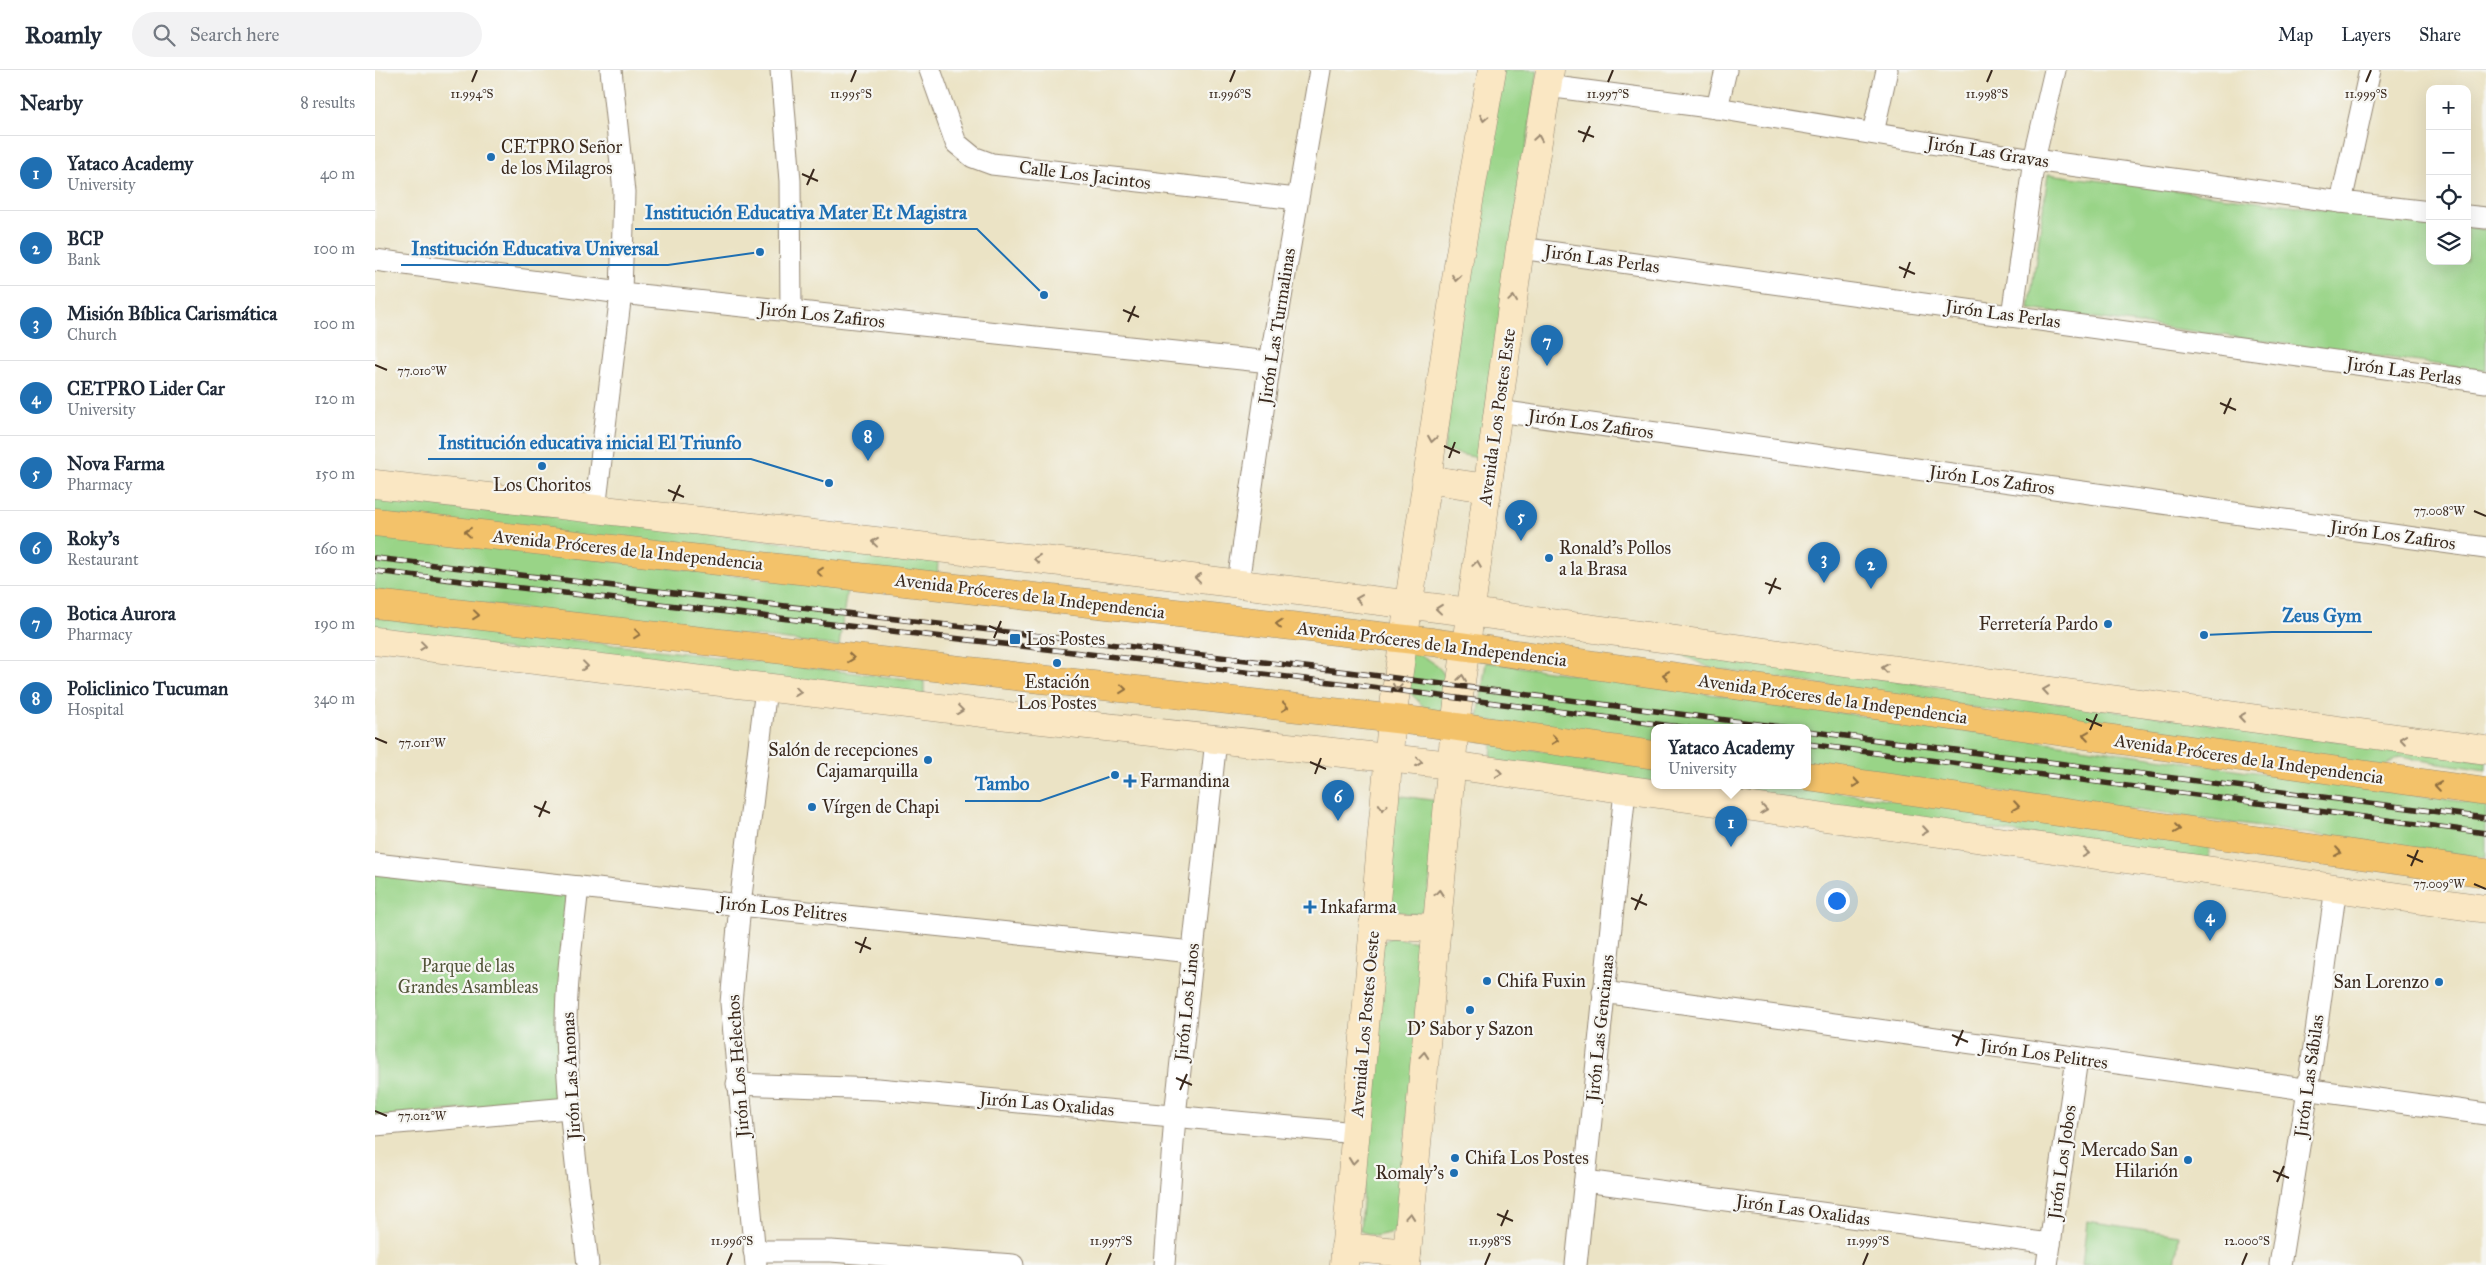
<!DOCTYPE html>
<meta charset="utf-8">
<style>
body{margin:0;font-family:"IM FELL Great Primer",serif;background:#f2f2f3;color:#1f2937}
.controls{position:absolute;right:15px;top:15px;display:grid;overflow:hidden;border-radius:10px;box-shadow:0 5px 20px #0002}
.controls button{width:45px;height:45px;display:grid;place-items:center;padding:0;border:0;border-bottom:1px solid #e0e1e3;background:#fff;color:#1f2937;font:25px sans-serif}
.you{position:absolute;left:1461px;top:830px;width:18px;height:18px;margin:-12px;border:4px solid #fff;border-radius:50%;background:#1a73e8;box-shadow:0 0 0 8px #1a73e833}
.badge{display:grid;place-items:center;width:32px;height:32px;border-radius:50%;background:#1f6fb2;color:#fff;font-size:16px;font-weight:700}
.pin{position:absolute;translate:-50% -41px;filter:drop-shadow(0 1px 2px #0008)}
.pin::after{content:'';position:absolute;top:26px;width:18px;height:15px;background:inherit;clip-path:polygon(0 0,100% 0,50% 100%)}
.popup{position:absolute;left:1276px;top:654px;width:160px;height:65px;box-sizing:border-box;display:grid;place-content:center;border-radius:10px;background:#fff;filter:drop-shadow(0 1px 4px #0005);font-size:16px;white-space:nowrap;color:#747a83}
.popup b{font-size:19px;color:#1f2937}
.popup::after{content:'';position:absolute;left:50%;top:100%;margin-left:-10px;border:10px solid transparent;border-top-color:#fff}
.list{margin:0;padding:0;list-style:none}
h2{display:flex;justify-content:space-between;align-items:center;height:65px;margin:0;padding:0 20px;font-size:21px}
h2 small{font-size:16px;font-weight:400;color:#747a83}
.list li{display:grid;grid-template-columns:32px 1fr auto;gap:15px;align-items:center;box-sizing:border-box;height:75px;padding:0 20px;border-top:1px solid #e0e1e3}
.list b{display:block;font-size:19px;white-space:nowrap}
.list p{margin:0;font-size:16px;white-space:nowrap;color:#747a83}
.list em{font-size:16px;font-style:normal;color:#747a83}
.icon{flex:none;width:28px;height:28px;fill:none;stroke:currentColor;stroke-width:2;stroke-linecap:round;stroke-linejoin:round}
.map{position:relative;flex:none;width:2111px;height:1195px;overflow:hidden}
header{display:flex;align-items:center;gap:30px;box-sizing:border-box;height:70px;padding:0 25px;background:#fff;border-bottom:1px solid #e0e1e3}
header strong{font-size:24px}
nav{display:flex;gap:28px;margin-inline-start:auto;font-size:18px}
.search{width:350px;height:45px;background:#f2f2f3;display:flex;align-items:center;gap:12px;box-sizing:border-box;padding:0 18px;border-radius:28px;color:#747a83;font-size:19px}
main{display:flex}
aside{flex:1;background:#fff}
.map>svg:first-child{display:block}
</style>
<header>
<strong>Roamly</strong>
<div class="search"><svg class="icon" aria-label="search" viewBox="0 0 24 24"><circle cx="10" cy="10" r="6"/><path d="M15 15l6 6"/></svg>Search here</div>
<nav><a>Map</a><a>Layers</a><a>Share</a></nav>
</header>
<main>
<aside>
<h2>Nearby<small>8 results</small></h2>
<ul class="list">
<li><span class="badge">1</span><div><b>Yataco Academy</b><p>University</p></div><em>40 m</em></li>
<li><span class="badge">2</span><div><b>BCP</b><p>Bank</p></div><em>100 m</em></li>
<li><span class="badge">3</span><div><b>Misión Bíblica Carismática</b><p>Church</p></div><em>100 m</em></li>
<li><span class="badge">4</span><div><b>CETPRO Lider Car</b><p>University</p></div><em>120 m</em></li>
<li><span class="badge">5</span><div><b>Nova Farma</b><p>Pharmacy</p></div><em>150 m</em></li>
<li><span class="badge">6</span><div><b>Roky's</b><p>Restaurant</p></div><em>160 m</em></li>
<li><span class="badge">7</span><div><b>Botica Aurora</b><p>Pharmacy</p></div><em>190 m</em></li>
<li><span class="badge">8</span><div><b>Policlinico Tucuman</b><p>Hospital</p></div><em>340 m</em></li>
</ul>
</aside>
<div class="map">
<svg width="2111" height="1195" viewBox="0 0 2111 1195">
<rect width="100%" height="100%" fill="#f6f6f2"/>
<filter id="ink" filterUnits="userSpaceOnUse"><feTurbulence type="fractalNoise" baseFrequency=".02" numOctaves="2"/><feDisplacementMap in="SourceGraphic" scale="10" xChannelSelector="R" yChannelSelector="G"/><feConvolveMatrix kernelMatrix="1 2 1 2 8 2 1 2 1" color-interpolation-filters="sRGB"/></filter>
<filter id="wash" filterUnits="userSpaceOnUse"><feTurbulence type="fractalNoise" baseFrequency=".0096" numOctaves="4" result="noise"/><feDisplacementMap in="SourceGraphic" scale="20" xChannelSelector="R" yChannelSelector="G"/><feGaussianBlur stdDeviation="1.12" result="paint"/><feColorMatrix in="noise" values="0 0 0 0 0 0 0 0 0 0 0 0 0 0 0 0 0 1.4 0 .05"/><feComposite in="paint" operator="in"/></filter>
<g filter="url(#wash)">
<rect width="100%" height="100%" fill="#ebe3c5"/>
<!-- green -->
<g fill="#99d487" stroke="#6a7f52">
<path d="M 1128,0 L 1163,0 L 1104,388 L 1069,381 L 1093,175 Z"/>
<path d="M 1673,104 L 2055,153 L 2055,191 L 2092,191 L 2092,157 L 2111,160 L 2111,301 L 1654,239 Z"/>
<path d="M 0,424 L 563,491 L 562,507 L 0,444 Z"/>
<path d="M 0,463 L 472,519 L 464,576 L 0,521 Z"/>
<path d="M 0,547 L 549,611 L 549,631 L 0,563 Z"/>
<path d="M 1297,580 L 2111,691 L 2111,700 L 2024,687 L 2006,699 L 1335,598 Z"/>
<path d="M 1034,581 C 1066,591 1083,611 1067,643 L 1049,637 L 1034,622 Z"/>
<path d="M 1111,592 L 2111,735 L 2111,788 L 1432,695 L 1432,658 L 1280,658 L 1280,674 L 1103,649 Z"/>
<path d="M 1117,674 L 1280,696 L 1280,713 L 1116,690 Z"/>
<path d="M 1300,716 L 1418,716 L 1835,774 L 1833,789 Z"/>
<path d="M 1020,725 L 1063,731 L 1052,836 L 1043,844 C 1029,844 1020,843 1011,830 Z"/>
<path d="M 0,802 L 192,823 L 185,1031 L 0,1047 Z"/>
<path d="M 1017,867 L 1042,872 L 1050,879 L 1022,1154 L 1020,1162 L 1000,1166 L 985,1161 L 1006,873 Z"/>
<path d="M 1712,1151 L 1804,1165 L 1800,1195 L 1707,1195 Z"/>
</g>
</g>
<g filter="url(#ink)">
<g fill="none" stroke-linecap="round" stroke-linejoin="round">
<defs>
<g id="minor">
<path d="M 406,0 L 415,111 L 416,242"/>
<path d="M 555,0 L 581,73 L 598,87 L 617,94 L 922,129"/>
<path d="M 1172,16 L 1342,38 L 1659,90 L 1966,132 L 2055,142"/>
<path d="M 1342,38 L 1351,0"/>
<path d="M 1498,63 L 1512,0"/>
<path d="M 1966,132 L 1995,0"/>
<path d="M 2092,146 L 2111,148"/>
<path d="M 1145,178 L 2111,312"/>
<path d="M 0,190 L 246,223 L 895,292"/>
<path d="M 1637,246 L 1659,90 L 1680,0"/>
<path d="M 1123,341 L 2111,478"/>
<path d="M 220,440 L 246,223 L 249,122 L 236,0"/>
<path d="M 863,513 L 895,292 L 945,0"/>
<path d="M 0,794 L 365,835 L 817,882"/>
<path d="M 203,817 C 198,864 191,910 191,957 C 192,1037 204,1116 213,1195"/>
<path d="M 1228,922 L 2111,1044"/>
<path d="M 362,1014 L 503,1019 L 981,1063"/>
<path d="M 0,1055 L 194,1038"/>
<path d="M 1210,1111 L 1675,1174"/>
<path d="M 379,1181 L 456,1181 L 638,1195"/>
<path d="M 381,1195 L 356,933 L 365,835 L 391,618"/>
<path d="M 789,1195 L 800,1046 L 841,670"/>
<path d="M 1201,1195 L 1250,721"/>
<path d="M 1672,1195 L 1702,989"/>
<path d="M 1905,1195 L 1933,1020 L 1961,817"/>
</g>
<g id="secondary">
<path d="M 1051,409 L 1112,418"/>
<path d="M 0,414 L 686,492 L 1095,542 L 2111,680"/>
<path d="M 0,571 L 658,649 L 1076,695 L 2111,839"/>
<path d="M 998,855 L 1060,858"/>
<path d="M 970,1177 L 1032,1183"/>
<path d="M 969,1195 L 1017,649 L 1084,189 L 1117,0"/>
<path d="M 1031,1195 L 1080,656 L 1145,178 L 1175,0"/>
</g>
<g id="primary">
<path d="M 0,452 L 1057,572 L 2111,722"/>
<path d="M 0,534 L 1047,652 L 1280,685"/>
<path d="M 1432,706 L 2111,803"/>
</g>
</defs>
<!-- minor casing -->
<use href="#minor" stroke="#938672" stroke-width="23"/>
<!-- secondary casing -->
<use href="#secondary" stroke="#938672" stroke-width="29"/>
<!-- primary casing -->
<use href="#primary" stroke="#938672" stroke-width="29"/>
<!-- minor -->
<use href="#minor" stroke="#fff" stroke-width="21"/>
<!-- secondary -->
<use href="#secondary" stroke="#fae7c3" stroke-width="28"/>
<!-- primary -->
<use href="#primary" stroke="#f3c26a" stroke-width="28"/>
<defs>
<g id="rail">
<path d="M 0,488 L 973,602 L 1414,658"/>
<path d="M 0,501 L 973,614 L 1313,658"/>
<path d="M 1432,661 L 2111,748"/>
<path d="M 1432,674 L 2111,763"/>
</g>
</defs>
<!-- rail casing -->
<use href="#rail" stroke="#3b2a1e" stroke-width="5.5"/>
<!-- rail -->
<use href="#rail" stroke="#f6f6f2" stroke-width="4" stroke-dasharray="11" stroke-linecap="butt"/>
</g>
<!-- one-way arrows -->
<defs><path id="oneway-chevron" d="M-2-3.5L2.5 0L-2 3.5" fill="none" stroke-width="1.6" stroke-linecap="round" stroke-linejoin="round" transform="scale(1.25)"/></defs>
<g stroke="#9a8870">
<use href="#oneway-chevron" transform="translate(1109 48) rotate(100)"/>
<use href="#oneway-chevron" transform="translate(1163 68) rotate(-81)"/>
<use href="#oneway-chevron" transform="translate(1081 208) rotate(99)"/>
<use href="#oneway-chevron" transform="translate(1138 229) rotate(-82)"/>
<use href="#oneway-chevron" transform="translate(1057 369) rotate(99)"/>
<use href="#oneway-chevron" transform="translate(500 472) rotate(-174)"/>
<use href="#oneway-chevron" transform="translate(662 489) rotate(-174)"/>
<use href="#oneway-chevron" transform="translate(1102 494) rotate(-82)"/>
<use href="#oneway-chevron" transform="translate(823 508) rotate(-173)"/>
<use href="#oneway-chevron" transform="translate(984 529) rotate(-172)"/>
<use href="#oneway-chevron" transform="translate(1064 539) rotate(-174)"/>
<use href="#oneway-chevron" transform="translate(48 576) rotate(7)"/>
<use href="#oneway-chevron" transform="translate(210 596) rotate(7)"/>
<use href="#oneway-chevron" transform="translate(1510 598) rotate(-172)"/>
<use href="#oneway-chevron" transform="translate(1087 608) rotate(-82)"/>
<use href="#oneway-chevron" transform="translate(1022 617) rotate(98)"/>
<use href="#oneway-chevron" transform="translate(1671 620) rotate(-172)"/>
<use href="#oneway-chevron" transform="translate(423 622) rotate(7)"/>
<use href="#oneway-chevron" transform="translate(585 640) rotate(7)"/>
<use href="#oneway-chevron" transform="translate(1867 647) rotate(-172)"/>
<use href="#oneway-chevron" transform="translate(2028 669) rotate(-172)"/>
<use href="#oneway-chevron" transform="translate(1044 692) rotate(6)"/>
<use href="#oneway-chevron" transform="translate(1124 703) rotate(8)"/>
<use href="#oneway-chevron" transform="translate(1008 737) rotate(95)"/>
<use href="#oneway-chevron" transform="translate(1389 740) rotate(8)"/>
<use href="#oneway-chevron" transform="translate(1550 761) rotate(8)"/>
<use href="#oneway-chevron" transform="translate(1711 783) rotate(8)"/>
<use href="#oneway-chevron" transform="translate(1064 823) rotate(-85)"/>
<use href="#oneway-chevron" transform="translate(1049 985) rotate(-85)"/>
<use href="#oneway-chevron" transform="translate(978 1091) rotate(96)"/>
<use href="#oneway-chevron" transform="translate(1035 1146) rotate(-85)"/>
</g>
<g stroke="#8e6e40">
<use href="#oneway-chevron" transform="translate(93 462) rotate(-174)"/>
<use href="#oneway-chevron" transform="translate(445 502) rotate(-174)"/>
<use href="#oneway-chevron" transform="translate(101 545) rotate(6)"/>
<use href="#oneway-chevron" transform="translate(904 554) rotate(-174)"/>
<use href="#oneway-chevron" transform="translate(262 564) rotate(6)"/>
<use href="#oneway-chevron" transform="translate(476 588) rotate(6)"/>
<use href="#oneway-chevron" transform="translate(1291 605) rotate(-172)"/>
<use href="#oneway-chevron" transform="translate(748 619) rotate(6)"/>
<use href="#oneway-chevron" transform="translate(910 637) rotate(7)"/>
<use href="#oneway-chevron" transform="translate(1711 665) rotate(-172)"/>
<use href="#oneway-chevron" transform="translate(1180 670) rotate(8)"/>
<use href="#oneway-chevron" transform="translate(1481 713) rotate(8)"/>
<use href="#oneway-chevron" transform="translate(2063 716) rotate(-172)"/>
<use href="#oneway-chevron" transform="translate(1641 736) rotate(8)"/>
<use href="#oneway-chevron" transform="translate(1802 759) rotate(8)"/>
<use href="#oneway-chevron" transform="translate(1963 782) rotate(8)"/>
</g>
</g>
<!-- ticks -->
<path fill="none" stroke="#3b2a1e" stroke-width="2" d="M 97,12 L 102,0M 476,12 L 481,0M 855,12 L 860,0M 1233,12 L 1238,0M 1612,12 L 1617,0M 1991,12 L 1996,0M 1203,61 L 1219,67M 1208,72 L 1215,56M 427,104 L 443,111M 432,115 L 439,99M 1524,197 L 1540,204M 1529,208 L 1535,192M 748,240 L 764,247M 753,252 L 760,236M 0,295 L 12,300M 1845,333 L 1861,340M 1849,344 L 1856,328M 1069,376 L 1085,383M 1074,388 L 1080,372M 293,420 L 309,427M 298,431 L 305,415M 2099,441 L 2111,446M 1390,513 L 1406,519M 1394,524 L 1401,508M 614,556 L 630,563M 619,568 L 626,551M 1711,649 L 1727,656M 1715,660 L 1722,644M 0,668 L 12,673M 935,692 L 951,699M 940,704 L 946,688M 159,736 L 175,743M 164,747 L 171,731M 2032,785 L 2048,792M 2036,796 L 2043,780M 2099,814 L 2111,819M 1256,828 L 1272,835M 1260,840 L 1267,824M 480,872 L 496,879M 485,883 L 491,867M 1577,965 L 1593,972M 1581,976 L 1588,960M 801,1008 L 817,1015M 805,1020 L 812,1004M 0,1041 L 12,1046M 1898,1101 L 1914,1108M 1902,1112 L 1909,1096M 1122,1144 L 1138,1151M 1126,1156 L 1133,1140M 352,1195 L 357,1183M 731,1195 L 736,1183M 1110,1195 L 1115,1183M 1488,1195 L 1493,1183M 1867,1195 L 1872,1183"/>
<!-- markers -->
<g fill="#1f6fb2" stroke="#f6f6f2" stroke-width="2">
<circle cx="116" cy="87" r="5"/>
<circle cx="167" cy="396" r="5"/>
<circle cx="1174" cy="488" r="5"/>
<circle cx="1733" cy="554" r="5"/>
<rect x="634" y="563" width="12" height="12" rx="2.5"/>
<circle cx="682" cy="593" r="5"/>
<circle cx="553" cy="690" r="5"/>
<path d="M752.5 703.5h5v5h5v5h-5v5h-5v-5h-5v-5h5z"/>
<circle cx="437" cy="737" r="5"/>
<path d="M932.5 829.5h5v5h5v5h-5v5h-5v-5h-5v-5h5z"/>
<circle cx="1112" cy="911" r="5"/>
<circle cx="2064" cy="912" r="5"/>
<circle cx="1095" cy="940" r="5"/>
<circle cx="1080" cy="1088" r="5"/>
<circle cx="1813" cy="1090" r="5"/>
<circle cx="1079" cy="1103" r="5"/>
</g>
<g text-anchor="middle" stroke-width="4.5" stroke-linejoin="round" paint-order="stroke">
<!-- poi labels -->
<g font-size="18" fill="#3b2a1e" stroke="#f6f6f2" text-anchor="start">
<text x="126" y="83">CETPRO Señor<tspan x="126" dy="21">de los Milagros</tspan></text>
<text x="167" y="421" text-anchor="middle">Los Choritos</text>
<text x="1184" y="484">Ronald's Pollos<tspan x="1184" dy="21">a la Brasa</tspan></text>
<text x="1723" y="560" text-anchor="end">Ferretería Pardo</text>
<text x="651" y="575">Los Postes</text>
<text x="682" y="618" text-anchor="middle">Estación<tspan x="682" dy="21">Los Postes</tspan></text>
<text x="543" y="686" text-anchor="end">Salón de recepciones<tspan x="543" dy="21">Cajamarquilla</tspan></text>
<text x="765" y="717">Farmandina</text>
<text x="447" y="743">Vírgen de Chapi</text>
<text x="945" y="843">Inkafarma</text>
<text x="1122" y="917">Chifa Fuxin</text>
<text x="2054" y="918" text-anchor="end">San Lorenzo</text>
<text x="1095" y="965" text-anchor="middle">D' Sabor y Sazon</text>
<text x="1803" y="1086" text-anchor="end">Mercado San<tspan x="1803" dy="21">Hilarión</tspan></text>
<text x="1090" y="1094">Chifa Los Postes</text>
<text x="1069" y="1109" text-anchor="end">Romaly's</text>
</g>
<!-- street labels -->
<g font-size="18" fill="#3b2a1e" stroke="#f6f6f2">
<text transform="translate(1613 82) rotate(9)" y="6">Jirón Las Gravas</text>
<text transform="translate(710 105) rotate(7)" y="6">Calle Los Jacintos</text>
<text transform="translate(1227 189) rotate(8)" y="6">Jirón Las Perlas</text>
<text transform="translate(1628 244) rotate(8)" y="6">Jirón Las Perlas</text>
<text transform="translate(447 245) rotate(6)" y="6">Jirón Los Zafiros</text>
<text transform="translate(902 256) rotate(-81)" y="6">Jirón Las Turmalinas</text>
<text transform="translate(2029 301) rotate(8)" y="6">Jirón Las Perlas</text>
<text transform="translate(1122 347) rotate(-82)" y="6">Avenida Los Postes Este</text>
<text transform="translate(1216 354) rotate(8)" y="6">Jirón Los Zafiros</text>
<text transform="translate(1617 410) rotate(8)" y="6">Jirón Los Zafiros</text>
<text transform="translate(2018 465) rotate(8)" y="6">Jirón Los Zafiros</text>
<text transform="translate(253 480) rotate(6)" y="6">Avenida Próceres de la Independencia</text>
<text transform="translate(655 526) rotate(7)" y="6">Avenida Próceres de la Independencia</text>
<text transform="translate(1057 574) rotate(7)" y="6">Avenida Próceres de la Independencia</text>
<text transform="translate(1458 629) rotate(8)" y="6">Avenida Próceres de la Independencia</text>
<text transform="translate(1874 689) rotate(8)" y="6">Avenida Próceres de la Independencia</text>
<text transform="translate(408 839) rotate(6)" y="6">Jirón Los Pelitres</text>
<text transform="translate(812 932) rotate(-84)" y="6">Jirón Los Linos</text>
<text transform="translate(990 954) rotate(-85)" y="6">Avenida Los Postes Oeste</text>
<text transform="translate(1225 958) rotate(-84)" y="6">Jirón Las Gencianas</text>
<text transform="translate(1669 984) rotate(8)" y="6">Jirón Los Pelitres</text>
<text transform="translate(363 996) rotate(-94)" y="6">Jirón Los Helechos</text>
<text transform="translate(196 1006) rotate(-93)" y="6">Jirón Las Anonas</text>
<text transform="translate(1934 1006) rotate(-82)" y="6">Jirón Las Sábilas</text>
<text transform="translate(672 1034) rotate(5)" y="6">Jirón Las Oxalidas</text>
<text transform="translate(1687 1092) rotate(-82)" y="6">Jirón Los Jobos</text>
<text transform="translate(1428 1140) rotate(8)" y="6">Jirón Las Oxalidas</text>
</g>
<!-- park labels -->
<g font-size="18" fill="#525438" stroke="#f6f6f2">
<text x="93" y="902">Parque de las<tspan x="93" dy="21">Grandes Asambleas</tspan></text>
</g>
</g>
<g font-size="12" text-anchor="middle" fill="#3b2a1e" stroke="#f6f6f2" stroke-width="4.5" stroke-linejoin="round" paint-order="stroke">
<text x="97" y="28">11.994°S</text>
<text x="855" y="28">11.996°S</text>
<text x="1233" y="28">11.997°S</text>
<text x="1612" y="28">11.998°S</text>
<text x="1991" y="28">11.999°S</text>
<text x="476" y="28">11.995°S</text>
<text x="47" y="305">77.010°W</text>
<text x="2064" y="445">77.008°W</text>
<text x="47" y="677">77.011°W</text>
<text x="2064" y="818">77.009°W</text>
<text x="47" y="1050">77.012°W</text>
<text x="357" y="1175">11.996°S</text>
<text x="736" y="1175">11.997°S</text>
<text x="1115" y="1175">11.998°S</text>
<text x="1493" y="1175">11.999°S</text>
<text x="1872" y="1175">12.000°S</text>
</g>
<!-- callouts -->
<path fill="none" stroke="#1f6fb2" stroke-width="2" d="M669 225L602 159H260M385 182L293 195H26M454 413L376 389H53M1829 565L1897 562H1997M740 705L665 731H590"/>
<g fill="#1f6fb2" stroke="#f6f6f2" stroke-width="2">
<circle cx="669" cy="225" r="5"/>
<circle cx="385" cy="182" r="5"/>
<circle cx="454" cy="413" r="5"/>
<circle cx="1829" cy="565" r="5"/>
<circle cx="740" cy="705" r="5"/>
</g>
<g font-size="19" text-anchor="middle" font-weight="bold" fill="#1f6fb2" stroke="#f6f6f2" stroke-width="4.5" stroke-linejoin="round" paint-order="stroke">
<text x="431" y="149">Institución Educativa Mater Et Magistra</text>
<text x="160" y="185">Institución Educativa Universal</text>
<text x="215" y="379">Institución educativa inicial El Triunfo</text>
<text x="1947" y="552">Zeus Gym</text>
<text x="627" y="720">Tambo</text>
</g>
</svg>
<div class="controls">
<button>+</button>
<button>−</button>
<button><svg class="icon" aria-label="locate" viewBox="0 0 24 24"><circle cx="12" cy="12" r="6"/><path d="M12 2v4M12 18v4M2 12h4M18 12h4"/></svg></button>
<button><svg class="icon" aria-label="layers" viewBox="0 0 24 24"><path d="M12 4l9 5-9 5-9-5zM3 14l9 5 9-5"/></svg></button>
</div>
<div class="you"></div>
<div class="pin badge" style="left:1356px;top:777px">1</div>
<div class="popup"><b>Yataco Academy</b>University</div>
<div class="pin badge" style="left:1496px;top:519px">2</div>
<div class="pin badge" style="left:1449px;top:513px">3</div>
<div class="pin badge" style="left:1835px;top:871px">4</div>
<div class="pin badge" style="left:1146px;top:471px">5</div>
<div class="pin badge" style="left:963px;top:751px">6</div>
<div class="pin badge" style="left:1172px;top:296px">7</div>
<div class="pin badge" style="left:493px;top:391px">8</div>
</div>
</main>
